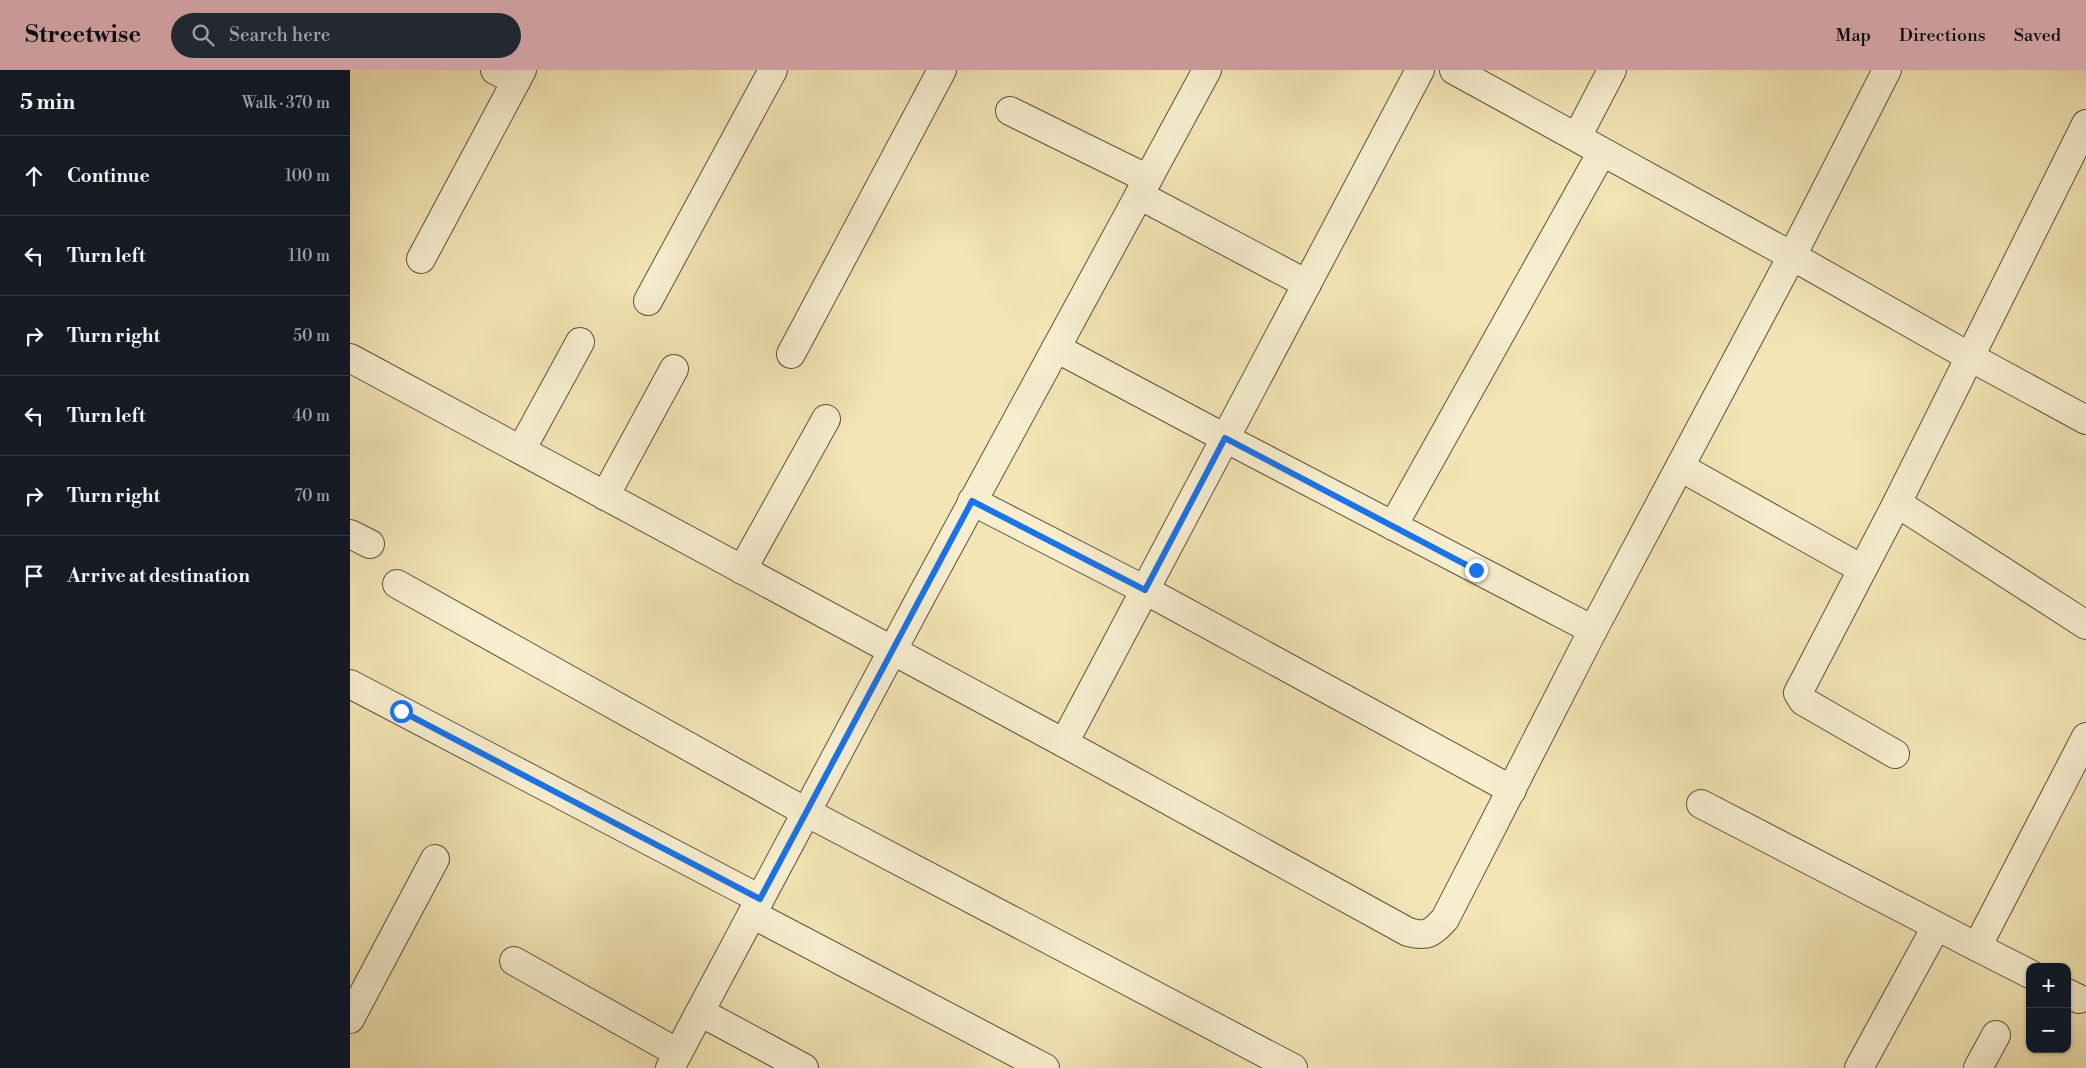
<!DOCTYPE html>
<meta charset="utf-8">
<style>
body{margin:0;font-family:"Libre Bodoni",serif;background:#242831;color:#f1f3f6}
.controls{position:absolute;right:15px;bottom:15px;display:grid;overflow:hidden;border-radius:10px;box-shadow:0 1px 4px #0004}
.controls button{width:45px;height:45px;display:grid;place-items:center;padding:0;border:0;border-bottom:1px solid #363941;background:#171b24;color:#f1f3f6;font:25px sans-serif}
.stop{position:absolute;width:15px;height:15px;margin:-11px;border:4px solid #1a73e8;border-radius:50%;background:#fff}
.stop.end{background:#1a73e8;border-color:#fff;box-shadow:0 1px 5px #0008}
.list{margin:0;padding:0;list-style:none}
h2{display:flex;justify-content:space-between;align-items:center;height:65px;margin:0;padding:0 20px;font-size:21px}
h2 small{font-size:16px;font-weight:400;color:#9ea1a6}
.list li{display:grid;grid-template-columns:32px 1fr auto;gap:15px;align-items:center;box-sizing:border-box;height:80px;padding:0 20px;border-top:1px solid #363941}
.list b{display:block;font-size:19px;white-space:nowrap}
.list em{font-size:16px;font-style:normal;color:#9ea1a6}
.icon{flex:none;width:28px;height:28px;fill:none;stroke:currentColor;stroke-width:2;stroke-linecap:round;stroke-linejoin:round}
.map{position:relative;flex:none;width:1736px;height:998px;overflow:hidden}
header{display:flex;align-items:center;gap:30px;box-sizing:border-box;height:70px;padding:0 25px;background:#c59692;color:#111}
header strong{font-size:24px}
nav{display:flex;gap:28px;margin-inline-start:auto;font-size:18px}
.search{width:350px;height:45px;background:#242831;display:flex;align-items:center;gap:12px;box-sizing:border-box;padding:0 18px;border-radius:28px;color:#9ea1a6;font-size:19px}
main{display:flex}
aside{flex:1;background:#171b24}
.map>svg:first-child{display:block}
</style>
<header>
<strong>Streetwise</strong>
<div class="search"><svg class="icon" aria-label="search" viewBox="0 0 24 24"><circle cx="10" cy="10" r="6"/><path d="M15 15l6 6"/></svg>Search here</div>
<nav><a>Map</a><a>Directions</a><a>Saved</a></nav>
</header>
<main>
<aside>
<h2>5 min<small>Walk · 370 m</small></h2>
<ul class="list">
<li><svg class="icon" aria-label="ahead" viewBox="0 0 24 24"><path d="M12 20V5M6 11l6-6 6 6"/></svg><div><b>Continue</b></div><em>100 m</em></li>
<li><svg class="icon" aria-label="left" viewBox="0 0 24 24"><path d="M17 20v-9H6M10 6l-5 5 5 5"/></svg><div><b>Turn left</b></div><em>110 m</em></li>
<li><svg class="icon" aria-label="right" viewBox="0 0 24 24"><path d="M7 20v-9h11M14 6l5 5-5 5"/></svg><div><b>Turn right</b></div><em>50 m</em></li>
<li><svg class="icon" aria-label="left" viewBox="0 0 24 24"><path d="M17 20v-9H6M10 6l-5 5 5 5"/></svg><div><b>Turn left</b></div><em>40 m</em></li>
<li><svg class="icon" aria-label="right" viewBox="0 0 24 24"><path d="M7 20v-9h11M14 6l5 5-5 5"/></svg><div><b>Turn right</b></div><em>70 m</em></li>
<li><svg class="icon" aria-label="arrive" viewBox="0 0 24 24"><path d="M6 21V4h12l-3 4 3 4H6"/></svg><div><b>Arrive at destination</b></div></li>
</ul>
</aside>
<div class="map">
<svg width="1736" height="998" viewBox="0 0 1736 998">
<rect width="100%" height="100%" fill="#f3e5b5"/>
<filter id="stains"><feTurbulence type="fractalNoise" baseFrequency=".004" numOctaves="4"/><feColorMatrix values="0 0 0 0 .2 0 0 0 0 .09 0 0 0 0 .02 0 0 0 .5 -.17"/></filter>
<radialGradient id="worn" r=".72"><stop offset=".6" stop-color="#630" stop-opacity="0"/><stop offset="1" stop-color="#630" stop-opacity=".3"/></radialGradient>
<g fill="none" stroke-linecap="round" stroke-linejoin="round">
<defs>
<g id="minor">
<path d="M 145,0 L 166,11"/>
<path d="M 1104,0 L 1442,186 L 1620,287 L 1736,350"/>
<path d="M 660,41 L 798,109"/>
<path d="M 1227,67 L 1262,0"/>
<path d="M 789,125 L 957,214"/>
<path d="M 71,189 L 172,0"/>
<path d="M 298,231 L 423,0"/>
<path d="M 706,278 L 875,368 L 1243,560"/>
<path d="M 441,284 L 592,0"/>
<path d="M 0,288 L 714,673 L 1058,862 C 1077,867 1081,864 1095,849 L 1243,560 L 1442,186 L 1537,0"/>
<path d="M 171,380 L 230,272"/>
<path d="M 1330,397 L 1512,499"/>
<path d="M 255,426 L 324,299"/>
<path d="M 622,431 L 795,520 L 1162,720"/>
<path d="M 1547,433 L 1736,555"/>
<path d="M 1043,456 L 1252,82"/>
<path d="M 0,464 L 20,474"/>
<path d="M 392,500 L 476,349"/>
<path d="M 47,514 L 456,742 L 943,998"/>
<path d="M 0,614 L 410,829"/>
<path d="M 714,673 L 1070,0"/>
<path d="M 1545,684 L 1453,631 L 1448,623 L 1547,433 L 1736,54"/>
<path d="M 1351,734 L 1627,877 L 1736,667"/>
<path d="M 402,844 L 695,998"/>
<path d="M 1627,877 L 1680,904"/>
<path d="M 164,891 L 328,983"/>
<path d="M 1717,923 L 1729,929"/>
<path d="M 350,942 L 454,998"/>
<path d="M 0,949 L 85,789"/>
<path d="M 320,998 L 572,525 L 857,0"/>
<path d="M 1509,998 L 1586,857"/>
<path d="M 1628,998 L 1646,965"/>
</g>
</defs>
<!-- minor casing -->
<use href="#minor" stroke="#5e513e" stroke-width="30"/>
<!-- minor -->
<use href="#minor" stroke="#f7eecf" stroke-width="28"/>
</g>
<g fill="none" stroke-linecap="round" stroke-linejoin="round">
<!-- route -->
<path stroke="#1a73e8" stroke-width="6" d="M 51,641 L 410,829 L 622,431 L 795,520 L 875,368 L 1126,500"/>
</g>
<rect width="100%" height="100%" filter="url(#stains)"/>
<rect width="100%" height="100%" fill="url(#worn)"/>
</svg>
<div class="controls">
<button>+</button>
<button>−</button>
</div>
<div class="stop" style="left:51px;top:641px"></div>
<div class="stop end" style="left:1126px;top:500px"></div>
</div>
</main>
